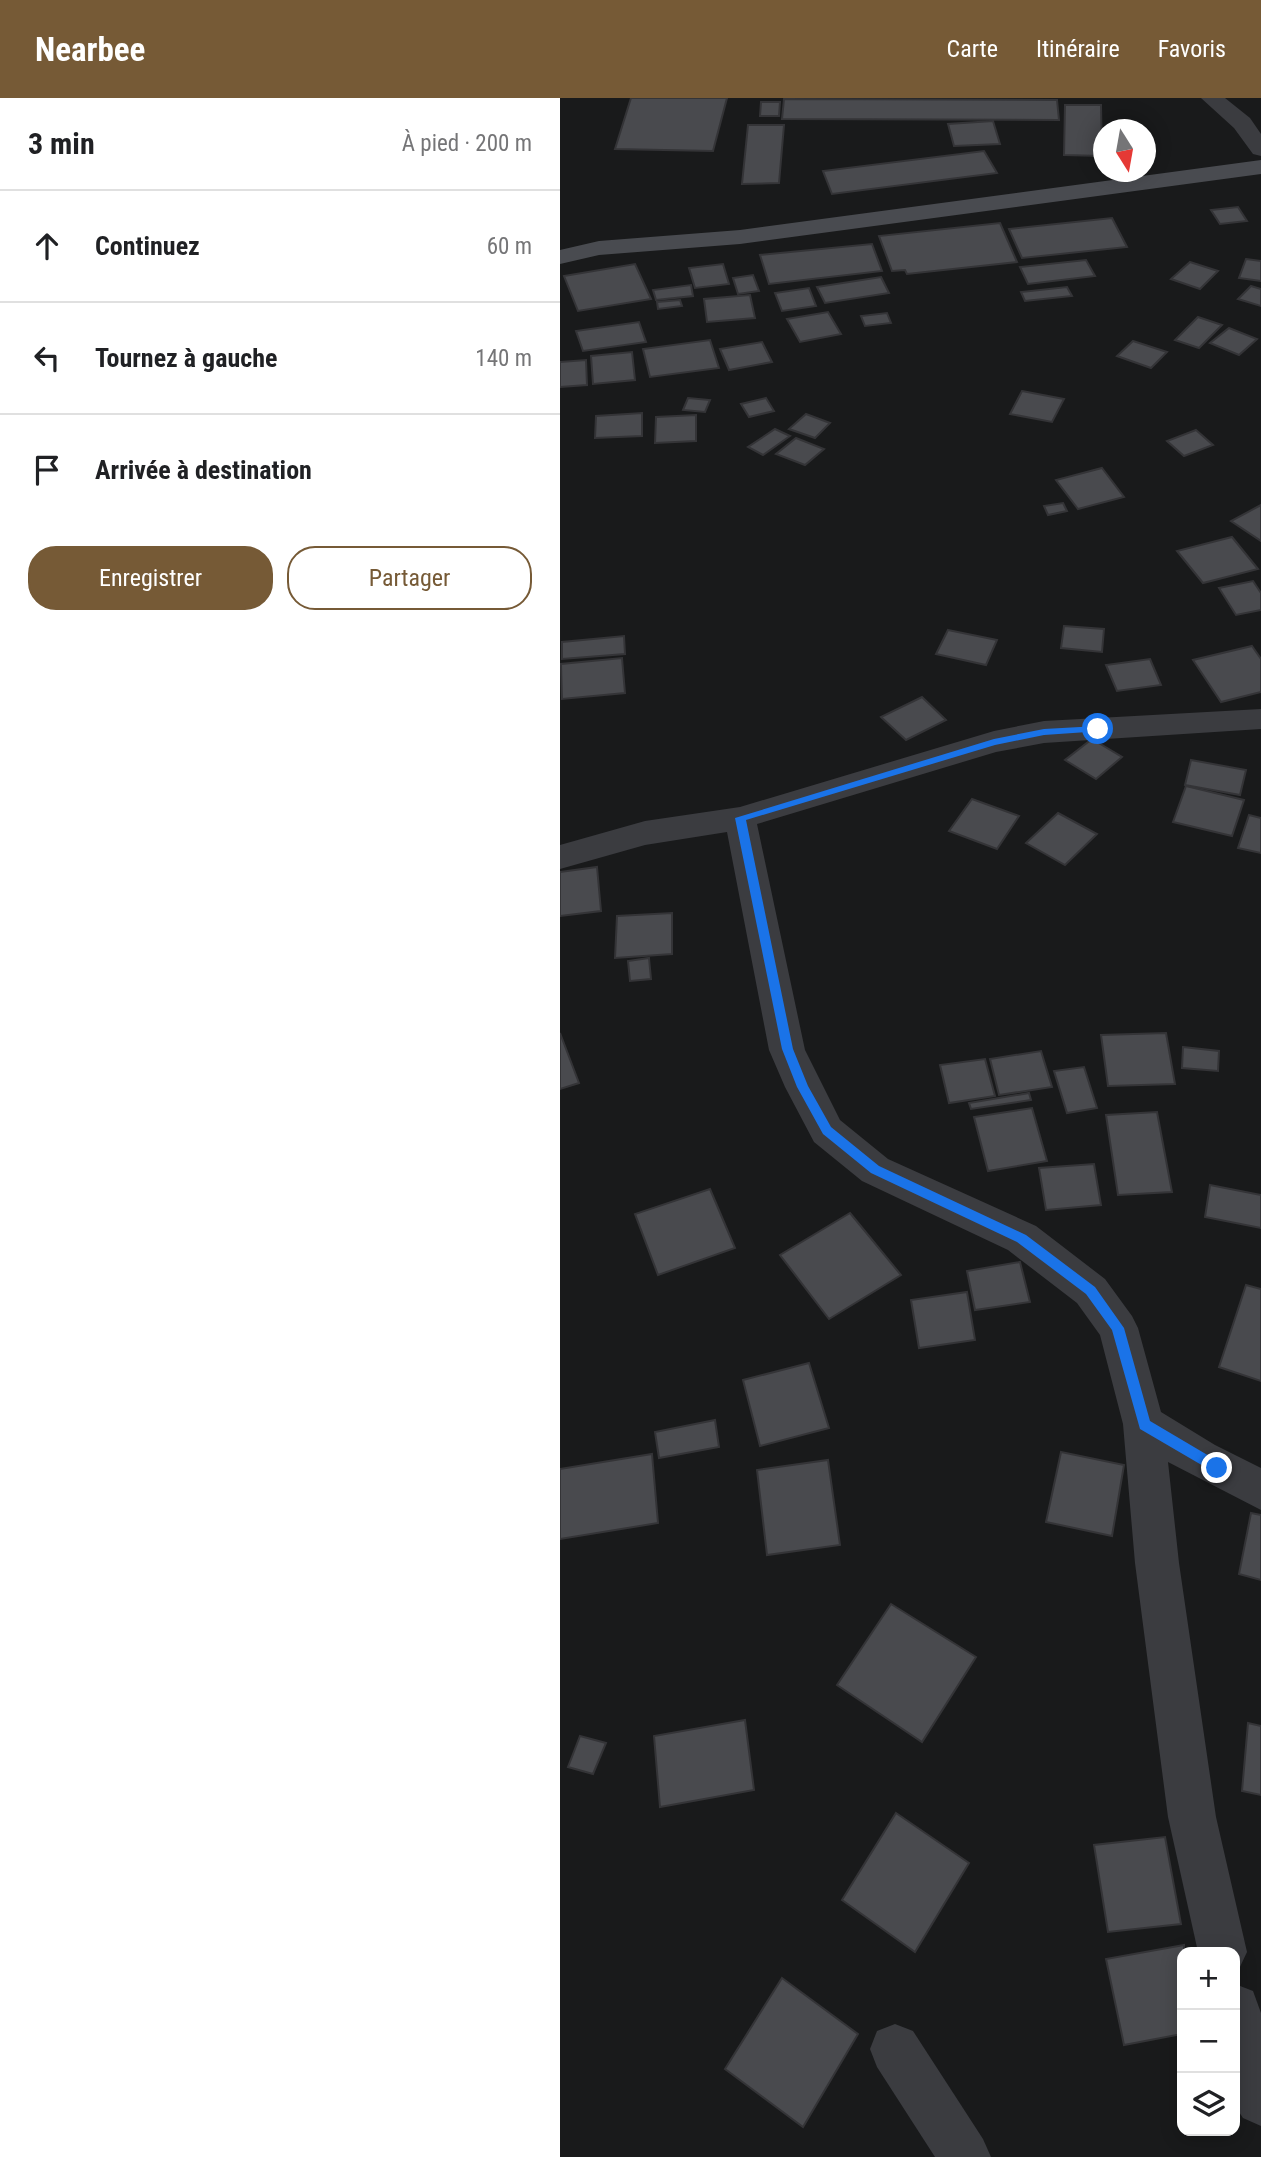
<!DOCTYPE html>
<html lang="fr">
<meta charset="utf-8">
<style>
body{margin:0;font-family:"Roboto Condensed",sans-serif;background:#f2f2f2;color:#202124}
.controls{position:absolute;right:21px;bottom:21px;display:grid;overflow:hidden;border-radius:14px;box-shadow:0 4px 18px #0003}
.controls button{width:63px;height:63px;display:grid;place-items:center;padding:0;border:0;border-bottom:2px solid #e0e0e0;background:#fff;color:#202124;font:35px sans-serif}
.compass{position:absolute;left:533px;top:21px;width:63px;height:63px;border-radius:50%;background:#fff;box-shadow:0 4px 18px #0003;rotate:169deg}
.stop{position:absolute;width:21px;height:21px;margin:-16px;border:5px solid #1a73e8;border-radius:50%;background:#fff}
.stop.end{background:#1a73e8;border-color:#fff;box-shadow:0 2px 7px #0008}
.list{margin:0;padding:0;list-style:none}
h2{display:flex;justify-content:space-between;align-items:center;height:91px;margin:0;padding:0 28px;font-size:30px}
h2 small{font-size:23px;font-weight:400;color:#757577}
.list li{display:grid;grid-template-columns:46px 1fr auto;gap:21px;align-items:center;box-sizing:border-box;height:112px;padding:0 28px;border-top:2px solid #e0e0e0}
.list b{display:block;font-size:26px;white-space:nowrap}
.list em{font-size:23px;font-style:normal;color:#757577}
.actions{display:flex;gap:14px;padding:21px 28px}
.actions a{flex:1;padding:16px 0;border:2px solid #765a36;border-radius:28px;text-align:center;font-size:24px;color:#765a36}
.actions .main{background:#765a36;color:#fff}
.icon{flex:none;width:38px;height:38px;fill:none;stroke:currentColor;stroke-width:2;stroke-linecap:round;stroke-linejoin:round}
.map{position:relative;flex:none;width:701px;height:2059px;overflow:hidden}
header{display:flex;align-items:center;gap:42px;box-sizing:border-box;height:98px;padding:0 35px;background:#765a36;color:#fff}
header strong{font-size:33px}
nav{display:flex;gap:38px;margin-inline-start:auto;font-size:24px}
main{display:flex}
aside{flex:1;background:#fff}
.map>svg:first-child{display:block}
</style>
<header>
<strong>Nearbee</strong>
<nav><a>Carte</a><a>Itinéraire</a><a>Favoris</a></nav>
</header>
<main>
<aside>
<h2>3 min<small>À pied · 200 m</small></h2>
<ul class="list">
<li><svg class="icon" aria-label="ahead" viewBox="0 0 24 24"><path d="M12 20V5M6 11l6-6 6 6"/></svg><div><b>Continuez</b></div><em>60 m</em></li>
<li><svg class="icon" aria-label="left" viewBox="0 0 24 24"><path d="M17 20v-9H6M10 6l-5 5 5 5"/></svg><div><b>Tournez à gauche</b></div><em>140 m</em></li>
<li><svg class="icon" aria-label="arrive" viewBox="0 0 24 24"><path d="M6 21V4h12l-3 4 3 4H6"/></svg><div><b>Arrivée à destination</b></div></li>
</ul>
<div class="actions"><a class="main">Enregistrer</a><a>Partager</a></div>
</aside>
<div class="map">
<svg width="701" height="2059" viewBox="0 0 701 2059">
<rect width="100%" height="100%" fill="#191a1b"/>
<!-- building -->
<g fill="#494a4e" stroke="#343437" stroke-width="2">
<path d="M 71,0 L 167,0 L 153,53 L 55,51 Z"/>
<path d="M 224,1 L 497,2 L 499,22 L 222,21 Z"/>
<path d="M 201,4 L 220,4 L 219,18 L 200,18 Z"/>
<path d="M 505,7 L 541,7 L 542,58 L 504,57 Z"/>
<path d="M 433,23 L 440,46 L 394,48 L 388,26 Z"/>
<path d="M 188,27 L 224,27 L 219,85 L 182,86 Z"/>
<path d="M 424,53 L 437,75 L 272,96 L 263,73 Z"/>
<path d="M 678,109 L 687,123 L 660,126 L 651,112 Z"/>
<path d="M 552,120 L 567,149 L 462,160 L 449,131 Z"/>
<path d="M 440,125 L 457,164 L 347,176 L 345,172 L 332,173 L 319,138 Z"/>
<path d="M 312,146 L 322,173 L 209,186 L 200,157 Z"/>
<path d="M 686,161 L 701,163 L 701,183 L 679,180 Z"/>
<path d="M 526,162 L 535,178 L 468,186 L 460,169 Z"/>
<path d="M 630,164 L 658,173 L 640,191 L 611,181 Z"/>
<path d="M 75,166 L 91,201 L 18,213 L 4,178 Z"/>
<path d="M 163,166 L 169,186 L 135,190 L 129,170 Z"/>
<path d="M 193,177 L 199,193 L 178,196 L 173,180 Z"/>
<path d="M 321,179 L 329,195 L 265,205 L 257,189 Z"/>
<path d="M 131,187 L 133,198 L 96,202 L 93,192 Z"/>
<path d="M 691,188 L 701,191 L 701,208 L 678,201 Z"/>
<path d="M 507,189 L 512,198 L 465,203 L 461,194 Z"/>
<path d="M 249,190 L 256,208 L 222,213 L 215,195 Z"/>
<path d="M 190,197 L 195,220 L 147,224 L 144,201 Z"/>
<path d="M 120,202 L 122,208 L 98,211 L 97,204 Z"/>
<path d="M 268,214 L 281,236 L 240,244 L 227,221 Z"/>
<path d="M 327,215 L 331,225 L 305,228 L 301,218 Z"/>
<path d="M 638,219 L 662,227 L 639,250 L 615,242 Z"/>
<path d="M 79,224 L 86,244 L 23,253 L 16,233 Z"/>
<path d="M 669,230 L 697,241 L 679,257 L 650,245 Z"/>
<path d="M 150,242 L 159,270 L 90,279 L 83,251 Z"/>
<path d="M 573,243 L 607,254 L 591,270 L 557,258 Z"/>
<path d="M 202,244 L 212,264 L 169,272 L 160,251 Z"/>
<path d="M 72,254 L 75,282 L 33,286 L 31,258 Z"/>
<path d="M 26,262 L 27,287 L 0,289 L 0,264 Z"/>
<path d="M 462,293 L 504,301 L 492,324 L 450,316 Z"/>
<path d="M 128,300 L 150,302 L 145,314 L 123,312 Z"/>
<path d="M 206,300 L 214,313 L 189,319 L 181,306 Z"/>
<path d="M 82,315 L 82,338 L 35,340 L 36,318 Z"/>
<path d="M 246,316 L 270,325 L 255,340 L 229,331 Z"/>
<path d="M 136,317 L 136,343 L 95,345 L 96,319 Z"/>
<path d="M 215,331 L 230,338 L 203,357 L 188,349 Z"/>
<path d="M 636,332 L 653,347 L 624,358 L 607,343 Z"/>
<path d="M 236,340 L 264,351 L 245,367 L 216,356 Z"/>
<path d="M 542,370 L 564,399 L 518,411 L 496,382 Z"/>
<path d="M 503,405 L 507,413 L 488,417 L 484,408 Z"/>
<path d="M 701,407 L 701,443 L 671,423 Z"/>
<path d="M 672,439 L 698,471 L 643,485 L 617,453 Z"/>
<path d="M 693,483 L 701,495 L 701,512 L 676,517 L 659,490 Z"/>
<path d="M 504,528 L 544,531 L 542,554 L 501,550 Z"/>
<path d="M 388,532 L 437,542 L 426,567 L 376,556 Z"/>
<path d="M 64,538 L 65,556 L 2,561 L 2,544 Z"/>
<path d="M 692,548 L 701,561 L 701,594 L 661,604 L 633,562 Z"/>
<path d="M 62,560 L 65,595 L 2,601 L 1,566 Z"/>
<path d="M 590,561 L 601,587 L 557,593 L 546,567 Z"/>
<path d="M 362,599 L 386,622 L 346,642 L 321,619 Z"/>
<path d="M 532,641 L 562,659 L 536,681 L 505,662 Z"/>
<path d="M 631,662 L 686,672 L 680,697 L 625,687 Z"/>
<path d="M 626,688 L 684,702 L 672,738 L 613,724 Z"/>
<path d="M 412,701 L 459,718 L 437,751 L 389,733 Z"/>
<path d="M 498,715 L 537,736 L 505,767 L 466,745 Z"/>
<path d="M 689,717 L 701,720 L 701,755 L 678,750 Z"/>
<path d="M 37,769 L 41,813 L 0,818 L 0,774 Z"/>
<path d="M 112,815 L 112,856 L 55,860 L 57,818 Z"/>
<path d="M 89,860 L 91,881 L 70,883 L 68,863 Z"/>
<path d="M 0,935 L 19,985 L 0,991 Z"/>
<path d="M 606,935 L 615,986 L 548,988 L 541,937 Z"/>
<path d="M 623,949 L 659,953 L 658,973 L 622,970 Z"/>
<path d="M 481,953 L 492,989 L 439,997 L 430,961 Z"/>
<path d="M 425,961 L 435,998 L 389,1005 L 380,967 Z"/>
<path d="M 524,969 L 537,1010 L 507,1015 L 494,973 Z"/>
<path d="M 469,995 L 471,1002 L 411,1011 L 409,1005 Z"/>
<path d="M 472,1010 L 487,1063 L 428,1073 L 414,1019 Z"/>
<path d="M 597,1014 L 612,1094 L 558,1097 L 546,1017 Z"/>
<path d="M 534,1066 L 541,1107 L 486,1112 L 479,1070 Z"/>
<path d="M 650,1087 L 701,1097 L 701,1130 L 645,1119 Z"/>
<path d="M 150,1091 L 175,1150 L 98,1177 L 75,1116 Z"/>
<path d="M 290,1115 L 341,1177 L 269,1221 L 220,1157 Z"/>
<path d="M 460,1164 L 470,1204 L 415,1212 L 407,1173 Z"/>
<path d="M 686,1187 L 701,1191 L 701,1283 L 659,1269 Z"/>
<path d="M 407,1194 L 415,1242 L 359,1250 L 351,1202 Z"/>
<path d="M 249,1265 L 269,1330 L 200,1348 L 183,1282 Z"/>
<path d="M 155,1322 L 159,1349 L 99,1360 L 95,1334 Z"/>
<path d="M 501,1354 L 564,1367 L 552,1438 L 486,1424 Z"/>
<path d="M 92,1356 L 98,1425 L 0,1441 L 0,1371 Z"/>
<path d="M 268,1362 L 280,1447 L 207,1457 L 197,1372 Z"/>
<path d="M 691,1415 L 701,1417 L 701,1482 L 679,1476 Z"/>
<path d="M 331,1506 L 416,1559 L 362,1644 L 277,1587 Z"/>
<path d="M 185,1622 L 194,1692 L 100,1709 L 94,1638 Z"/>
<path d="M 688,1625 L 701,1628 L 701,1697 L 682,1693 Z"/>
<path d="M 20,1638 L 46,1645 L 33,1676 L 8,1669 Z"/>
<path d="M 336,1715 L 409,1765 L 355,1854 L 282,1802 Z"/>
<path d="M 605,1739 L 621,1826 L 548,1834 L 534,1747 Z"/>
<path d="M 624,1847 L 622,1936 L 564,1947 L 546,1861 Z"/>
<path d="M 222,1880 L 298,1936 L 243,2029 L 165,1971 Z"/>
</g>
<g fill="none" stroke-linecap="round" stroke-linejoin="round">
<!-- minor -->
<g fill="#3b3c40" fill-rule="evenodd">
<path d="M 641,0 L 665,0 L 690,20 L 701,36 L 701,58 L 693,56 L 674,30 Z"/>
<path d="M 701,611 L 701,631 L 484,645 L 436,654 L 197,726 L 245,952 L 280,1022 L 328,1061 L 476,1128 L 545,1181 L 572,1218 L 578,1230 L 601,1314 L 655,1347 L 701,1370 L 701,1412 L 608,1364 L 619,1465 L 656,1719 L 687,1854 L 679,1871 L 675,1873 L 675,1854 L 638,1854 L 608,1719 L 575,1465 L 563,1326 L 540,1237 L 517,1205 L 448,1152 L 302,1083 L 254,1044 L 225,989 L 209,952 L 167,734 L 85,747 L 0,771 L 0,747 L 85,723 L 180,709 L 434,633 L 484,623 Z"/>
<path d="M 675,1886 L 693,1893 L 701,1915 L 701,2028 L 683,2020 L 675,2008 Z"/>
<path d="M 335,1926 L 353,1933 L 423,2041 L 431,2059 L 375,2059 L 317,1969 L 310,1951 L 317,1933 Z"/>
</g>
<!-- secondary -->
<path fill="#494b50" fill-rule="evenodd" d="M 701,62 L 701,76 L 180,146 L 39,157 L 0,166 L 0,152 L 39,143 L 180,132 Z"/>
</g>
<!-- route -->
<path fill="#1a73e8" d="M 538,628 L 542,629 L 542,633 L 484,637 L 435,647 L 186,722 L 233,951 L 248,988 L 271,1029 L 319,1068 L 466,1137 L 535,1189 L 564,1230 L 590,1323 L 661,1365 L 661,1374 L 657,1376 L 580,1331 L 552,1232 L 526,1196 L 457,1144 L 311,1075 L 263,1036 L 237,989 L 222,951 L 175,720 L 434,641 L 484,631 Z"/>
</svg>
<div class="controls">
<button>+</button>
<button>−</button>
<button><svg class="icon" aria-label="layers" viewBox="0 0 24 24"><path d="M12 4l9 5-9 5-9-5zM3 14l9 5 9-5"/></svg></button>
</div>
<svg class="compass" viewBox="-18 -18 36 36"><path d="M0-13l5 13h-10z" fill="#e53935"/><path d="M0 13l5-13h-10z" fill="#757577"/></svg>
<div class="stop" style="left:538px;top:631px"></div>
<div class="stop end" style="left:657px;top:1370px"></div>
</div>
</main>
